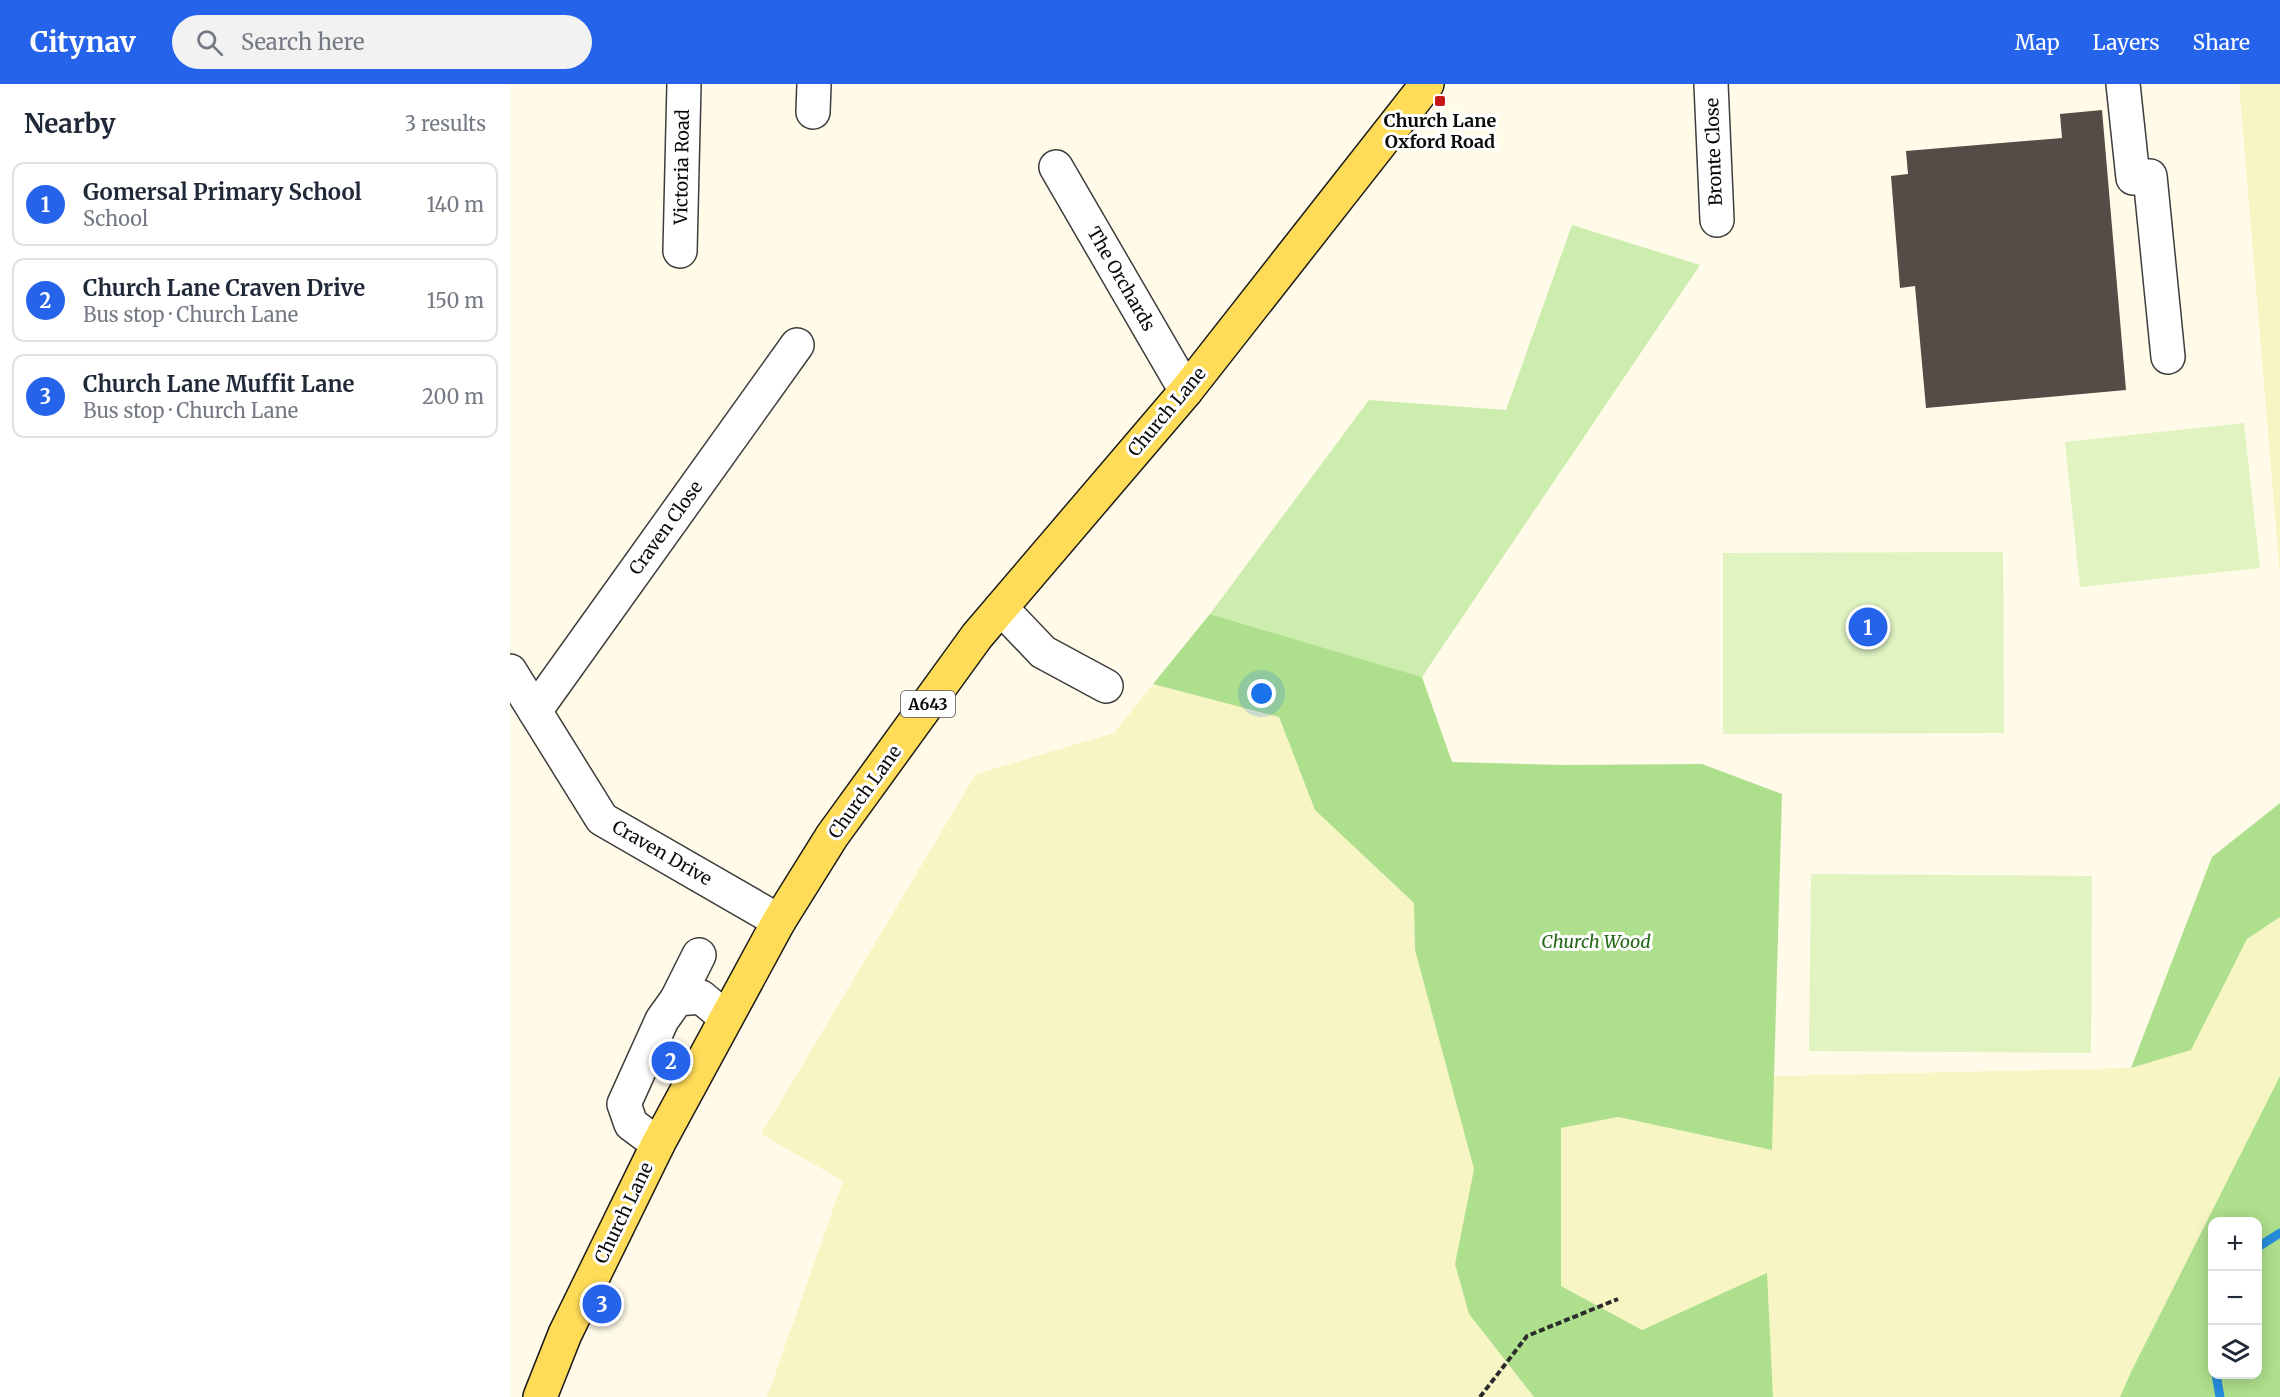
<!DOCTYPE html>
<meta charset="utf-8">
<style>
body{margin:0;font-family:Merriweather,serif;background:#f2f2f3;color:#1f2937}
.controls{position:absolute;right:18px;bottom:18px;display:grid;overflow:hidden;border-radius:12px;box-shadow:0 3px 15px #0003}
.controls button{width:54px;height:54px;display:grid;place-items:center;padding:0;border:0;border-bottom:2px solid #e0e1e3;background:#fff;color:#1f2937;font:30px sans-serif}
.you{position:absolute;left:752px;top:610px;width:21px;height:21px;margin:-15px;border:4px solid #fff;border-radius:50%;background:#1a73e8;box-shadow:0 0 0 9px #1a73e833}
.badge{display:grid;place-items:center;width:39px;height:39px;border-radius:50%;background:#2563eb;color:#fff;font-size:20px;font-weight:700}
.pin{position:absolute;translate:-50% -50%;border:3px solid #fff;box-shadow:0 2px 6px #0006}
.list{margin:0;padding:0;list-style:none}
h2{display:flex;justify-content:space-between;align-items:center;height:78px;margin:0;padding:0 24px;font-size:26px}
h2 small{font-size:20px;font-weight:400;color:#747a83}
.list li{display:grid;grid-template-columns:39px 1fr auto;gap:18px;align-items:center;box-sizing:border-box;height:84px;margin:0 12px 12px;padding:0 12px;border:2px solid #e0e1e3;border-radius:12px}
.list b{display:block;font-size:22px;white-space:nowrap}
.list p{margin:0;font-size:20px;white-space:nowrap;color:#747a83}
.list em{font-size:20px;font-style:normal;color:#747a83}
.icon{flex:none;width:33px;height:33px;fill:none;stroke:currentColor;stroke-width:2;stroke-linecap:round;stroke-linejoin:round}
.map{position:relative;flex:none;width:1770px;height:1313px;overflow:hidden}
header{display:flex;align-items:center;gap:36px;box-sizing:border-box;height:84px;padding:0 30px;background:#2563eb;color:#fff}
header strong{font-size:28px}
nav{display:flex;gap:33px;margin-inline-start:auto;font-size:21px}
.search{width:420px;height:54px;background:#f2f2f3;display:flex;align-items:center;gap:15px;box-sizing:border-box;padding:0 21px;border-radius:33px;color:#747a83;font-size:22px}
main{display:flex}
aside{flex:1;background:#fff}
.map>svg:first-child{display:block}
</style>
<header>
<strong>Citynav</strong>
<div class="search"><svg class="icon" aria-label="search" viewBox="0 0 24 24"><circle cx="10" cy="10" r="6"/><path d="M15 15l6 6"/></svg>Search here</div>
<nav><a>Map</a><a>Layers</a><a>Share</a></nav>
</header>
<main>
<aside>
<h2>Nearby<small>3 results</small></h2>
<ul class="list">
<li><span class="badge">1</span><div><b>Gomersal Primary School</b><p>School</p></div><em>140 m</em></li>
<li><span class="badge">2</span><div><b>Church Lane Craven Drive</b><p>Bus stop · Church Lane</p></div><em>150 m</em></li>
<li><span class="badge">3</span><div><b>Church Lane Muffit Lane</b><p>Bus stop · Church Lane</p></div><em>200 m</em></li>
</ul>
</aside>
<div class="map">
<svg width="1770" height="1313" viewBox="0 0 1770 1313">
<rect width="100%" height="100%" fill="#fffbe8"/>
<!-- farmland -->
<g fill="#f8f5c5">
<path d="M 1729,0 L 1770,0 L 1770,493 Z"/>
<path d="M 643,600 L 769,633 L 805,726 L 904,819 L 905,866 L 964,1085 L 945,1180 L 959,1230 L 1024,1313 L 257,1313 L 333,1097 L 251,1050 L 466,690 L 604,649 Z"/>
<path d="M 1770,833 L 1770,992 L 1610,1313 L 1263,1313 L 1257,1190 L 1132,1246 L 1051,1202 L 1051,1044 L 1108,1033 L 1261,1066 L 1264,992 L 1621,984 L 1681,966 L 1737,855 Z"/>
</g>
<!-- green -->
<path fill="#ccedae" d="M 1062,141 L 1190,181 L 912,593 L 700,530 L 859,316 L 996,326 Z"/>
<!-- forest -->
<g fill="#aedf8c" fill-rule="evenodd">
<path d="M 700,530 L 912,593 L 942,678 L 1054,681 L 1192,680 L 1272,710 L 1262,1066 L 1108,1033 L 1051,1044 L 1051,1202 L 1132,1246 L 1257,1189 L 1263,1313 L 1024,1313 L 959,1230 L 945,1180 L 964,1085 L 905,866 L 904,819 L 805,726 L 769,633 L 643,600 Z"/>
<path d="M 1770,719 L 1770,833 L 1737,855 L 1681,966 L 1621,984 L 1702,773 Z"/>
<path d="M 1770,992 L 1770,1313 L 1610,1313 L 1622,1286 ZM 1702,1138 L 1748,1138 L 1748,1290 L 1702,1290 Z"/>
</g>
<!-- pitch -->
<g fill="#e0f3c1">
<path d="M 1734,339 L 1750,484 L 1570,503 L 1555,358 Z"/>
<path d="M 1493,468 L 1494,649 L 1213,650 L 1213,469 Z"/>
<path d="M 1301,790 L 1582,792 L 1581,969 L 1299,967 Z"/>
</g>
<g fill="none" stroke-linecap="round" stroke-linejoin="round">
<!-- stream -->
<g stroke="#268ddb" stroke-width="9">
<path d="M 1748,1163 L 1770,1149"/>
<path d="M 1706,1290 L 1710,1313"/>
</g>
</g>
<!-- building -->
<path fill="#544c46" d="M 1592,26 L 1616,306 L 1416,324 L 1405,202 L 1390,204 L 1381,92 L 1398,90 L 1396,67 L 1552,54 L 1550,30 Z"/>
<g fill="none" stroke-linecap="round" stroke-linejoin="round">
<defs>
<g id="minor">
<path d="M 1201,0 L 1207,136"/>
<path d="M 1613,0 L 1623,94 L 1640,92 L 1658,273"/>
<path d="M 303,28 L 304,0"/>
<path d="M 546,83 L 676,307"/>
<path d="M 170,167 L 174,0"/>
<path d="M 491,524 L 533,568 L 596,602"/>
<path d="M 0,587 L 92,735 L 269,837"/>
<path d="M 25,627 L 287,261"/>
<path d="M 167,915 L 189,871"/>
<path d="M 148,1060 L 121,1040 L 114,1020 L 152,936 L 167,915 L 191,913 L 216,934"/>
</g>
<path id="major" d="M 30,1313 L 55,1250 L 148,1060 L 269,837 L 322,752 L 467,552 L 676,307 L 917,0"/>
</defs>
<!-- minor casing -->
<use href="#minor" stroke="#3d3d3d" stroke-width="36"/>
<!-- major casing -->
<use href="#major" stroke="#1b1b1b" stroke-width="36"/>
<!-- path -->
<path stroke="#2c2c2c" stroke-width="4" stroke-dasharray="6 3" stroke-linecap="butt" d="M 970,1313 L 1017,1252 L 1108,1215"/>
<!-- minor -->
<use href="#minor" stroke="#fff" stroke-width="33"/>
<!-- major -->
<use href="#major" stroke="#ffdc58" stroke-width="33"/>
</g>
<!-- markers -->
<rect fill="#c71618" stroke="#fff" stroke-width="2" x="924" y="11" width="12" height="12" rx="3"/>
<g text-anchor="middle" stroke-width="6" stroke-linejoin="round" paint-order="stroke">
<!-- shield labels -->
<rect fill="#fff" stroke="#545454" stroke-width="1.5" x="391" y="607" width="54" height="26" rx="4.5"/>
<g font-size="16" font-weight="bold" fill="#0a0a0a">
<text x="418" y="626">A643</text>
</g>
<!-- poi labels -->
<g font-size="18" font-weight="bold" fill="#0a0a0a" stroke="#fff">
<text x="930" y="43">Church Lane<tspan x="930" dy="21">Oxford Road</tspan></text>
</g>
<!-- street labels -->
<g font-size="18" fill="#0a0a0a" stroke="#fff">
<text transform="translate(1204 68) rotate(-92)" y="6">Bronte Close</text>
<text transform="translate(172 83) rotate(-89)" y="6">Victoria Road</text>
<text transform="translate(611 195) rotate(60)" y="6">The Orchards</text>
<text transform="translate(657 328) rotate(-50)" y="6">Church Lane</text>
<text transform="translate(156 444) rotate(-54)" y="6">Craven Close</text>
<text transform="translate(355 708) rotate(-54)" y="6">Church Lane</text>
<text transform="translate(152 769) rotate(30)" y="6">Craven Drive</text>
<text transform="translate(114 1129) rotate(-64)" y="6">Church Lane</text>
</g>
<!-- park labels -->
<g font-size="18" font-style="italic" fill="#246716" stroke="#fff">
<text x="1086" y="864">Church Wood</text>
</g>
</g>
</svg>
<div class="controls">
<button>+</button>
<button>−</button>
<button><svg class="icon" aria-label="layers" viewBox="0 0 24 24"><path d="M12 4l9 5-9 5-9-5zM3 14l9 5 9-5"/></svg></button>
</div>
<div class="you"></div>
<div class="pin badge" style="left:1358px;top:543px">1</div>
<div class="pin badge" style="left:161px;top:977px">2</div>
<div class="pin badge" style="left:92px;top:1220px">3</div>
</div>
</main>
